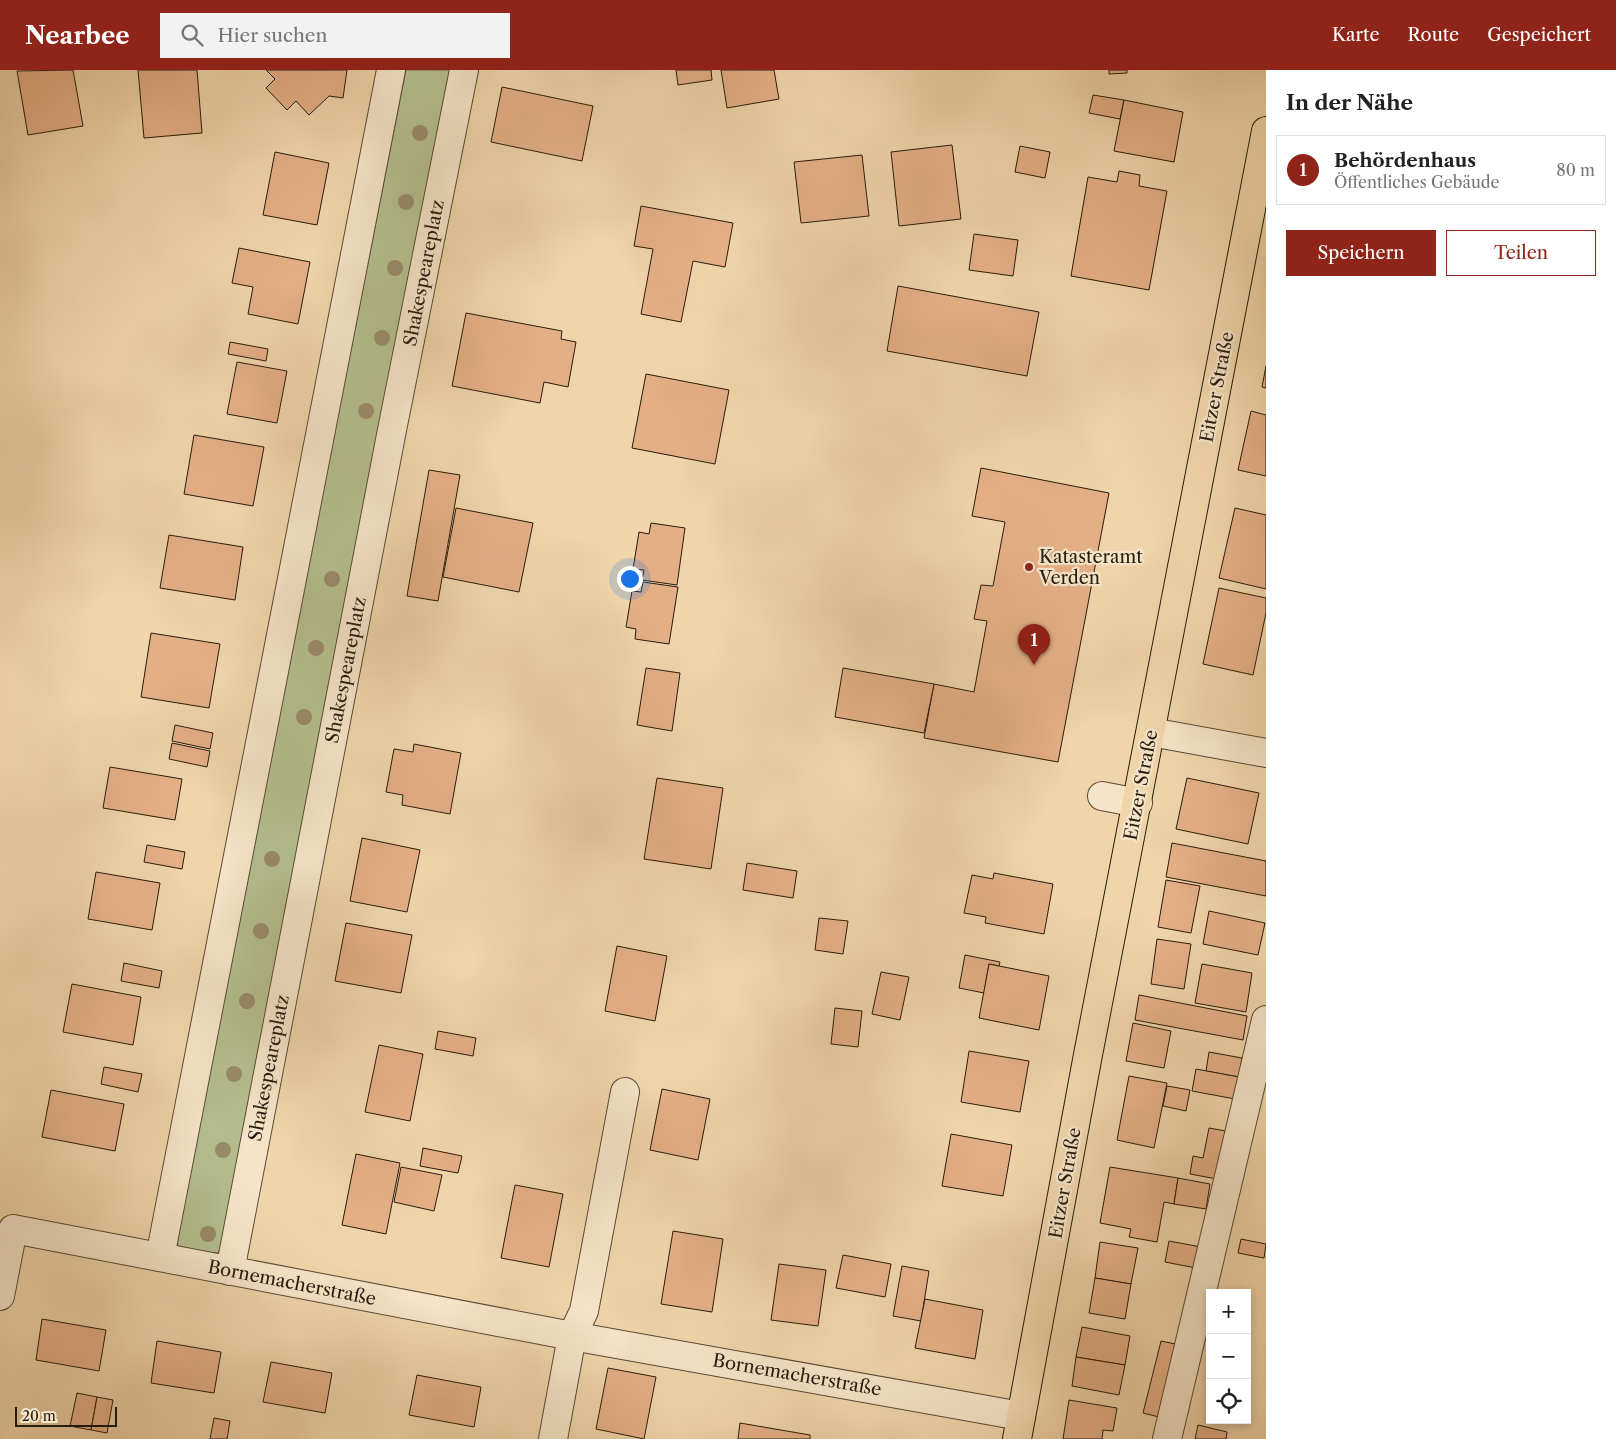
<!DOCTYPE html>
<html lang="de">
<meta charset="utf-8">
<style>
body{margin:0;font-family:"Libre Caslon Text",serif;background:#f2f2f2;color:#222}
.controls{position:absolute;right:15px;bottom:15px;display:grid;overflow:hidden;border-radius:0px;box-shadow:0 2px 8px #0003}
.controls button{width:45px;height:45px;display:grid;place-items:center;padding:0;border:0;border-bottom:1px solid #e0e0e0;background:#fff;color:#222;font:25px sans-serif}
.scale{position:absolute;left:15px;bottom:12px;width:102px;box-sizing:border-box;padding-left:5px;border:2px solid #271c0e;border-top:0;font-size:14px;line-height:18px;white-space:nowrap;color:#271c0e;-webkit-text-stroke:4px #f5e4c8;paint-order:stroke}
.you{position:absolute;left:629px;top:508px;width:18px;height:18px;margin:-12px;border:4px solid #fff;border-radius:50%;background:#1a73e8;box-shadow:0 0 0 8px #1a73e833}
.badge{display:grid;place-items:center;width:32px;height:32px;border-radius:50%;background:#8f2418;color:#fff;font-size:16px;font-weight:700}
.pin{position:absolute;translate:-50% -41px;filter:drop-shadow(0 1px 2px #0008)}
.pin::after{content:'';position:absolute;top:26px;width:18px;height:15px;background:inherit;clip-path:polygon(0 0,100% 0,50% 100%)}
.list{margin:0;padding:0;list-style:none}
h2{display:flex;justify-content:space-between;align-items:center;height:65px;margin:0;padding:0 20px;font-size:21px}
h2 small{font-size:16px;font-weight:400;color:#767676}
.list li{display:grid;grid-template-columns:32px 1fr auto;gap:15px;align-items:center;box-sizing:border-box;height:70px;margin:0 10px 10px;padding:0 10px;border:1px solid #e0e0e0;border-radius:0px}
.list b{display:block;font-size:19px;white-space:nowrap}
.list p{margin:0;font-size:16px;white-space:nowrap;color:#767676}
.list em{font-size:16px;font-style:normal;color:#767676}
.actions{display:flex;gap:10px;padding:15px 20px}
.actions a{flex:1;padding:11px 0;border:1px solid #8f2418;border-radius:0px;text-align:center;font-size:18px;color:#8f2418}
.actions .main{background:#8f2418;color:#fff}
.icon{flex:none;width:28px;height:28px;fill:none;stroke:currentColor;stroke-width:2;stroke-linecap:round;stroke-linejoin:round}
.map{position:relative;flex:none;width:1266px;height:1369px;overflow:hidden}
header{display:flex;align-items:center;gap:30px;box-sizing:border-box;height:70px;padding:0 25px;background:#8f2418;color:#fff}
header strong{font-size:24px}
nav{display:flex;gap:28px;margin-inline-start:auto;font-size:18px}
.search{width:350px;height:45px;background:#f2f2f2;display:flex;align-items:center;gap:12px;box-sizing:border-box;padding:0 18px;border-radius:0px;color:#767676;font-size:19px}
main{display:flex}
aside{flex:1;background:#fff}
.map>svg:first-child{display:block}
</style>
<header>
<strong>Nearbee</strong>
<div class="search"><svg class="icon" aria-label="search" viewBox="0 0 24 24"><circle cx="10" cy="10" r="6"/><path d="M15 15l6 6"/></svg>Hier suchen</div>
<nav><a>Karte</a><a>Route</a><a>Gespeichert</a></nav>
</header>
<main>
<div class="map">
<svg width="1266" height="1369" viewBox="0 0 1266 1369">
<rect width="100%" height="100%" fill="#f0d5aa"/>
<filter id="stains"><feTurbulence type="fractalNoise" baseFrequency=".004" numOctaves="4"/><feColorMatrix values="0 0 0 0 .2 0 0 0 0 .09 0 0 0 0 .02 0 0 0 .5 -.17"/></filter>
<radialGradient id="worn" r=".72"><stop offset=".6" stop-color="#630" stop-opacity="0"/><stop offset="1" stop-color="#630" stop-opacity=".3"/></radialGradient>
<!-- green -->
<path fill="#b4be8d" stroke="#6e6d4e" d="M 406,0 L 453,0 L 222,1178 L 217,1183 C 209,1182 185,1181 179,1176 C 175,1172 176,1165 177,1160 Z"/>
<!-- building -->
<g fill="#e5af86" stroke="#271c0e">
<path d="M 73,0 L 83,56 L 28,65 L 17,1 Z"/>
<path d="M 138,0 L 197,0 L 202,63 L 144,68 Z"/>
<path d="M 266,0 L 347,0 L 343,28 L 329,26 L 309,45 L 296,31 L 287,40 L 266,18 L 275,9 Z"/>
<path d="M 676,0 L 711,0 L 712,10 L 678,15 Z"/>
<path d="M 721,0 L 774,0 L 779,29 L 727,38 Z"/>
<path d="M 1109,0 L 1127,0 L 1127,3 L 1109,4 Z"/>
<path d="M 502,17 L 593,36 L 582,91 L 491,72 Z"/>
<path d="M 1093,25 L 1124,30 L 1120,49 L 1089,43 Z"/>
<path d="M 1124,30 L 1183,42 L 1174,92 L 1114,81 Z"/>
<path d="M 952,75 L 961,149 L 899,156 L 891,82 Z"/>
<path d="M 1020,76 L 1050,82 L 1045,108 L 1015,102 Z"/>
<path d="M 275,82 L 329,93 L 317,155 L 263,145 Z"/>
<path d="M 862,85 L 869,146 L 801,153 L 794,92 Z"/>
<path d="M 1119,101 L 1140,105 L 1139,116 L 1167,121 L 1149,220 L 1071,206 L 1088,107 L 1117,112 Z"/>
<path d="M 641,136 L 733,153 L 725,197 L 693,191 L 681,252 L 641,244 L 653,179 L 634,176 Z"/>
<path d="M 974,164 L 1018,170 L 1013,206 L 969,200 Z"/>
<path d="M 239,178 L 310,192 L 298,254 L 248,244 L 253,217 L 232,213 Z"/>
<path d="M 898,216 L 1039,242 L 1027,306 L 887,281 Z"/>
<path d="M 466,243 L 562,261 L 561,269 L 576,272 L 568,317 L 544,312 L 540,333 L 452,316 Z"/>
<path d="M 230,272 L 268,279 L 266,291 L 228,284 Z"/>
<path d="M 237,292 L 287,301 L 277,353 L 227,344 Z"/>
<path d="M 1266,296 L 1266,318 L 1262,317 Z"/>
<path d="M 646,304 L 729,320 L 715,394 L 632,378 Z"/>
<path d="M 1251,341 L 1266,345 L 1266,406 L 1238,400 Z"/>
<path d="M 194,365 L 264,377 L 253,436 L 184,424 Z"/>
<path d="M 981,398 L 1109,423 L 1058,692 L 924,668 L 934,614 L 974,622 L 987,551 L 974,549 L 981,515 L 993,516 L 1005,452 L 972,446 Z"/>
<path d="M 429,400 L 460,405 L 438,531 L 407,526 Z"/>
<path d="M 456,438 L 533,453 L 519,522 L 443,507 Z"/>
<path d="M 1235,438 L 1266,445 L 1266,519 L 1219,508 Z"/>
<path d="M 651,453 L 685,458 L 677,515 L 642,510 L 644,500 L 633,499 L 639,462 L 649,464 Z"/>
<path d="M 169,465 L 243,477 L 235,530 L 160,518 Z"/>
<path d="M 643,512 L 678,517 L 669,574 L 635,569 L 636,559 L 626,557 L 632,521 L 641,522 Z"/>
<path d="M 1219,518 L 1266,528 L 1266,543 L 1253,605 L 1203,594 Z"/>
<path d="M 151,563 L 220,574 L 209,638 L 141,627 Z"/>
<path d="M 646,598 L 680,603 L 672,661 L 637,655 Z"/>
<path d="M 843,598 L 934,614 L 924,663 L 835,647 Z"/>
<path d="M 175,655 L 213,663 L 210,679 L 172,671 Z"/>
<path d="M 172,673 L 210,681 L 207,697 L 169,689 Z"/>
<path d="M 414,674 L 461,683 L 450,744 L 402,735 L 403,725 L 386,722 L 394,679 L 413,682 Z"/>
<path d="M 110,697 L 182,709 L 175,750 L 103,738 Z"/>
<path d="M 657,708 L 723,718 L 711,799 L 644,789 Z"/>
<path d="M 1187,708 L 1259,723 L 1248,774 L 1176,759 Z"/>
<path d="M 362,768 L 420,780 L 407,842 L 350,831 Z"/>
<path d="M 1172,773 L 1266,791 L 1266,826 L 1166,807 Z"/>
<path d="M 147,775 L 185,782 L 182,799 L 144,792 Z"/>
<path d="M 747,793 L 797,801 L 793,828 L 743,820 Z"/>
<path d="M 96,802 L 160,813 L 152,860 L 88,849 Z"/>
<path d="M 994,803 L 1053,814 L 1044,864 L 985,853 L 986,847 L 964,843 L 972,805 L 993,809 Z"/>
<path d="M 1166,810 L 1200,816 L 1191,863 L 1158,857 Z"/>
<path d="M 1209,841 L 1265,853 L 1258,885 L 1203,874 Z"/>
<path d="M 819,848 L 848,851 L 843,884 L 815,880 Z"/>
<path d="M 346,853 L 412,865 L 401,923 L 335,911 Z"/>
<path d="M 1157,869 L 1191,874 L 1184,919 L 1151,914 Z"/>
<path d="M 617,876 L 667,886 L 655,951 L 605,941 Z"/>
<path d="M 965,885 L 1000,892 L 999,896 L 989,894 L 984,923 L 959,918 Z"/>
<path d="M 124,893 L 162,901 L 159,918 L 121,911 Z"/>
<path d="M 989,894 L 1049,906 L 1039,960 L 979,948 Z"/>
<path d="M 1202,894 L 1252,903 L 1246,942 L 1195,933 Z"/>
<path d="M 881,902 L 909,907 L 900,950 L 872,944 Z"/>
<path d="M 72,914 L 141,927 L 133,975 L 63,962 Z"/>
<path d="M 1139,925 L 1247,946 L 1243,970 L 1135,950 Z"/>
<path d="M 835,938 L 862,941 L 858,977 L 831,974 Z"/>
<path d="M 1133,953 L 1171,961 L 1164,998 L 1126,991 Z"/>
<path d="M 438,961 L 476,968 L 473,986 L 435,979 Z"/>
<path d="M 379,975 L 423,984 L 410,1051 L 365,1042 Z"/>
<path d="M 969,981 L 1029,991 L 1020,1042 L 961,1032 Z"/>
<path d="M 1209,982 L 1242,988 L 1239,1007 L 1206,1001 Z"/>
<path d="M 104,997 L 142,1004 L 138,1022 L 101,1014 Z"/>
<path d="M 1196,999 L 1239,1007 L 1235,1029 L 1192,1021 Z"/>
<path d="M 1129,1006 L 1167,1013 L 1154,1078 L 1117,1070 Z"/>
<path d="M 1167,1016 L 1190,1020 L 1186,1041 L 1163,1036 Z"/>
<path d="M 662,1019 L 710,1029 L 698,1090 L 650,1080 Z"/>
<path d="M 51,1020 L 124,1034 L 115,1081 L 42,1067 Z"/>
<path d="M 1209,1058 L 1226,1061 L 1217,1109 L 1190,1104 L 1193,1086 L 1203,1088 Z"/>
<path d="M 951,1064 L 1012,1075 L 1003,1126 L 942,1116 Z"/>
<path d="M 423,1078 L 462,1086 L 458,1103 L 420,1096 Z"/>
<path d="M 356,1084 L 400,1093 L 386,1164 L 342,1155 Z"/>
<path d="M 401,1097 L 442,1105 L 434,1141 L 394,1132 Z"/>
<path d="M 1110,1097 L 1178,1108 L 1174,1134 L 1164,1132 L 1157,1172 L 1129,1167 L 1131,1159 L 1100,1153 Z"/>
<path d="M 1178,1108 L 1210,1114 L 1206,1139 L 1174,1134 Z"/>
<path d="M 515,1115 L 563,1124 L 549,1197 L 501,1188 Z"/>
<path d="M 673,1161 L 723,1169 L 712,1242 L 661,1234 Z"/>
<path d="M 1241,1169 L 1266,1174 L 1264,1188 L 1238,1183 Z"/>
<path d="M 1169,1171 L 1201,1177 L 1196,1198 L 1165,1192 Z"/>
<path d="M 1100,1172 L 1138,1178 L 1131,1214 L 1095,1208 Z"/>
<path d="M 843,1185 L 891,1194 L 885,1227 L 836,1218 Z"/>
<path d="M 779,1194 L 826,1200 L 818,1256 L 771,1250 Z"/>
<path d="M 902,1196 L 929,1201 L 921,1251 L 893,1246 Z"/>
<path d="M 1095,1208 L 1131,1214 L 1125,1249 L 1089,1243 Z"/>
<path d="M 925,1229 L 983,1240 L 975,1289 L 915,1278 Z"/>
<path d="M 42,1249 L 106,1260 L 99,1301 L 36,1290 Z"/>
<path d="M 1082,1257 L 1130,1266 L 1125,1295 L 1076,1287 Z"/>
<path d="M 157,1271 L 221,1282 L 214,1323 L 151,1313 Z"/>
<path d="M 1161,1271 L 1180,1275 L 1163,1348 L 1143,1343 Z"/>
<path d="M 1076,1287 L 1125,1295 L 1119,1325 L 1072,1316 Z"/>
<path d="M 271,1292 L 332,1303 L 325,1343 L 263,1332 Z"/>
<path d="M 608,1298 L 656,1307 L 644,1369 L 596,1359 Z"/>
<path d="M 417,1305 L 481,1317 L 474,1357 L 409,1345 Z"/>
<path d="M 77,1323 L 97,1327 L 91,1360 L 70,1356 Z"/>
<path d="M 97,1327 L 113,1330 L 107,1363 L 91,1360 Z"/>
<path d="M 1069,1330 L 1117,1338 L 1113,1361 L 1103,1360 L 1102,1369 L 1063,1369 Z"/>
<path d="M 214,1348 L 230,1351 L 227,1369 L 210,1369 Z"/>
<path d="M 740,1353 L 810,1365 L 810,1369 L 738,1369 Z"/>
<path d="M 1198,1355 L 1227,1362 L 1226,1369 L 1195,1369 Z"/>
</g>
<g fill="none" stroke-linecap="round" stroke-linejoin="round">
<defs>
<g id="minor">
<path d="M 1151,662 L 1266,683"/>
<path d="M 1102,726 L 1138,733"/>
<path d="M 160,1187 L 391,0"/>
<path d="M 230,1201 L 392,360 L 464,0"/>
<path d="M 0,1226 L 13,1159 L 572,1266 L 1021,1346"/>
<path d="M 553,1369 L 572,1266 L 584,1241 L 625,1022"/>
<path d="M 1167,1369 L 1266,950"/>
</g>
<path id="major" d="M 1017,1369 L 1087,990 L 1266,61"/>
</defs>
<!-- minor casing -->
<use href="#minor" stroke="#594a35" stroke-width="30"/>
<!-- major casing -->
<use href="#major" stroke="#271c0e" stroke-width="30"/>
<!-- minor -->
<use href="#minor" stroke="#f5e4c8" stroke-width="28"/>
<!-- major -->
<use href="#major" stroke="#f0d5aa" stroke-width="28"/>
</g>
<!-- trees -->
<g fill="#998a69">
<circle cx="420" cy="63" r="8"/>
<circle cx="406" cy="132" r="8"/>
<circle cx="395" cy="198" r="8"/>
<circle cx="382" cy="268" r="8"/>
<circle cx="366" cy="341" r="8"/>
<circle cx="332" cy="509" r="8"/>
<circle cx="316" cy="578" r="8"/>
<circle cx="304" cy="647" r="8"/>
<circle cx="272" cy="789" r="8"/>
<circle cx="261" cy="861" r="8"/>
<circle cx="247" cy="931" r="8"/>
<circle cx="234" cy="1004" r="8"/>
<circle cx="223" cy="1080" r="8"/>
<circle cx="208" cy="1164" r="8"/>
</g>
<!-- markers -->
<circle fill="#8f2418" stroke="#f5e4c8" stroke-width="2" cx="1029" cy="497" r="5"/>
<g text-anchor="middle" stroke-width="4.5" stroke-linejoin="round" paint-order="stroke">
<!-- street labels -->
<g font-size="18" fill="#271c0e" stroke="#f5e4c8">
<text transform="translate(424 203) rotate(-79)" y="6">Shakespeareplatz</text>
<text transform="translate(1217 317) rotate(-79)" y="6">Eitzer Straße</text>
<text transform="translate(346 600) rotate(-79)" y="6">Shakespeareplatz</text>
<text transform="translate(1141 715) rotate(-79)" y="6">Eitzer Straße</text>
<text transform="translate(269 998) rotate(-79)" y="6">Shakespeareplatz</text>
<text transform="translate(1065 1113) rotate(-80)" y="6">Eitzer Straße</text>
<text transform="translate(292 1213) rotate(11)" y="6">Bornemacherstraße</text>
<text transform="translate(797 1305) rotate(10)" y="6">Bornemacherstraße</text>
</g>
<!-- poi labels -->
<g font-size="18" fill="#271c0e" stroke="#f5e4c8" text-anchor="start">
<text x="1039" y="493">Katasteramt<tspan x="1039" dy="21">Verden</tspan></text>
</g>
</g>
<rect width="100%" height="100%" filter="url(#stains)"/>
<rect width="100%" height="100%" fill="url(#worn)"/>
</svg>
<div class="controls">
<button>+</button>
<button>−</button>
<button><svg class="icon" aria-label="locate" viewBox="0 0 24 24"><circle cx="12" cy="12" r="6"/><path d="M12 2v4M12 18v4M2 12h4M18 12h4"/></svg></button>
</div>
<div class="scale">20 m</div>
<div class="you"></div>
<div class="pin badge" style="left:1034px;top:595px">1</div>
</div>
<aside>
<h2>In der Nähe<small></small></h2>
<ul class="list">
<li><span class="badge">1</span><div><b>Behördenhaus</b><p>Öffentliches Gebäude</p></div><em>80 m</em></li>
</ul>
<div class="actions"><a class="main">Speichern</a><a>Teilen</a></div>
</aside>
</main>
